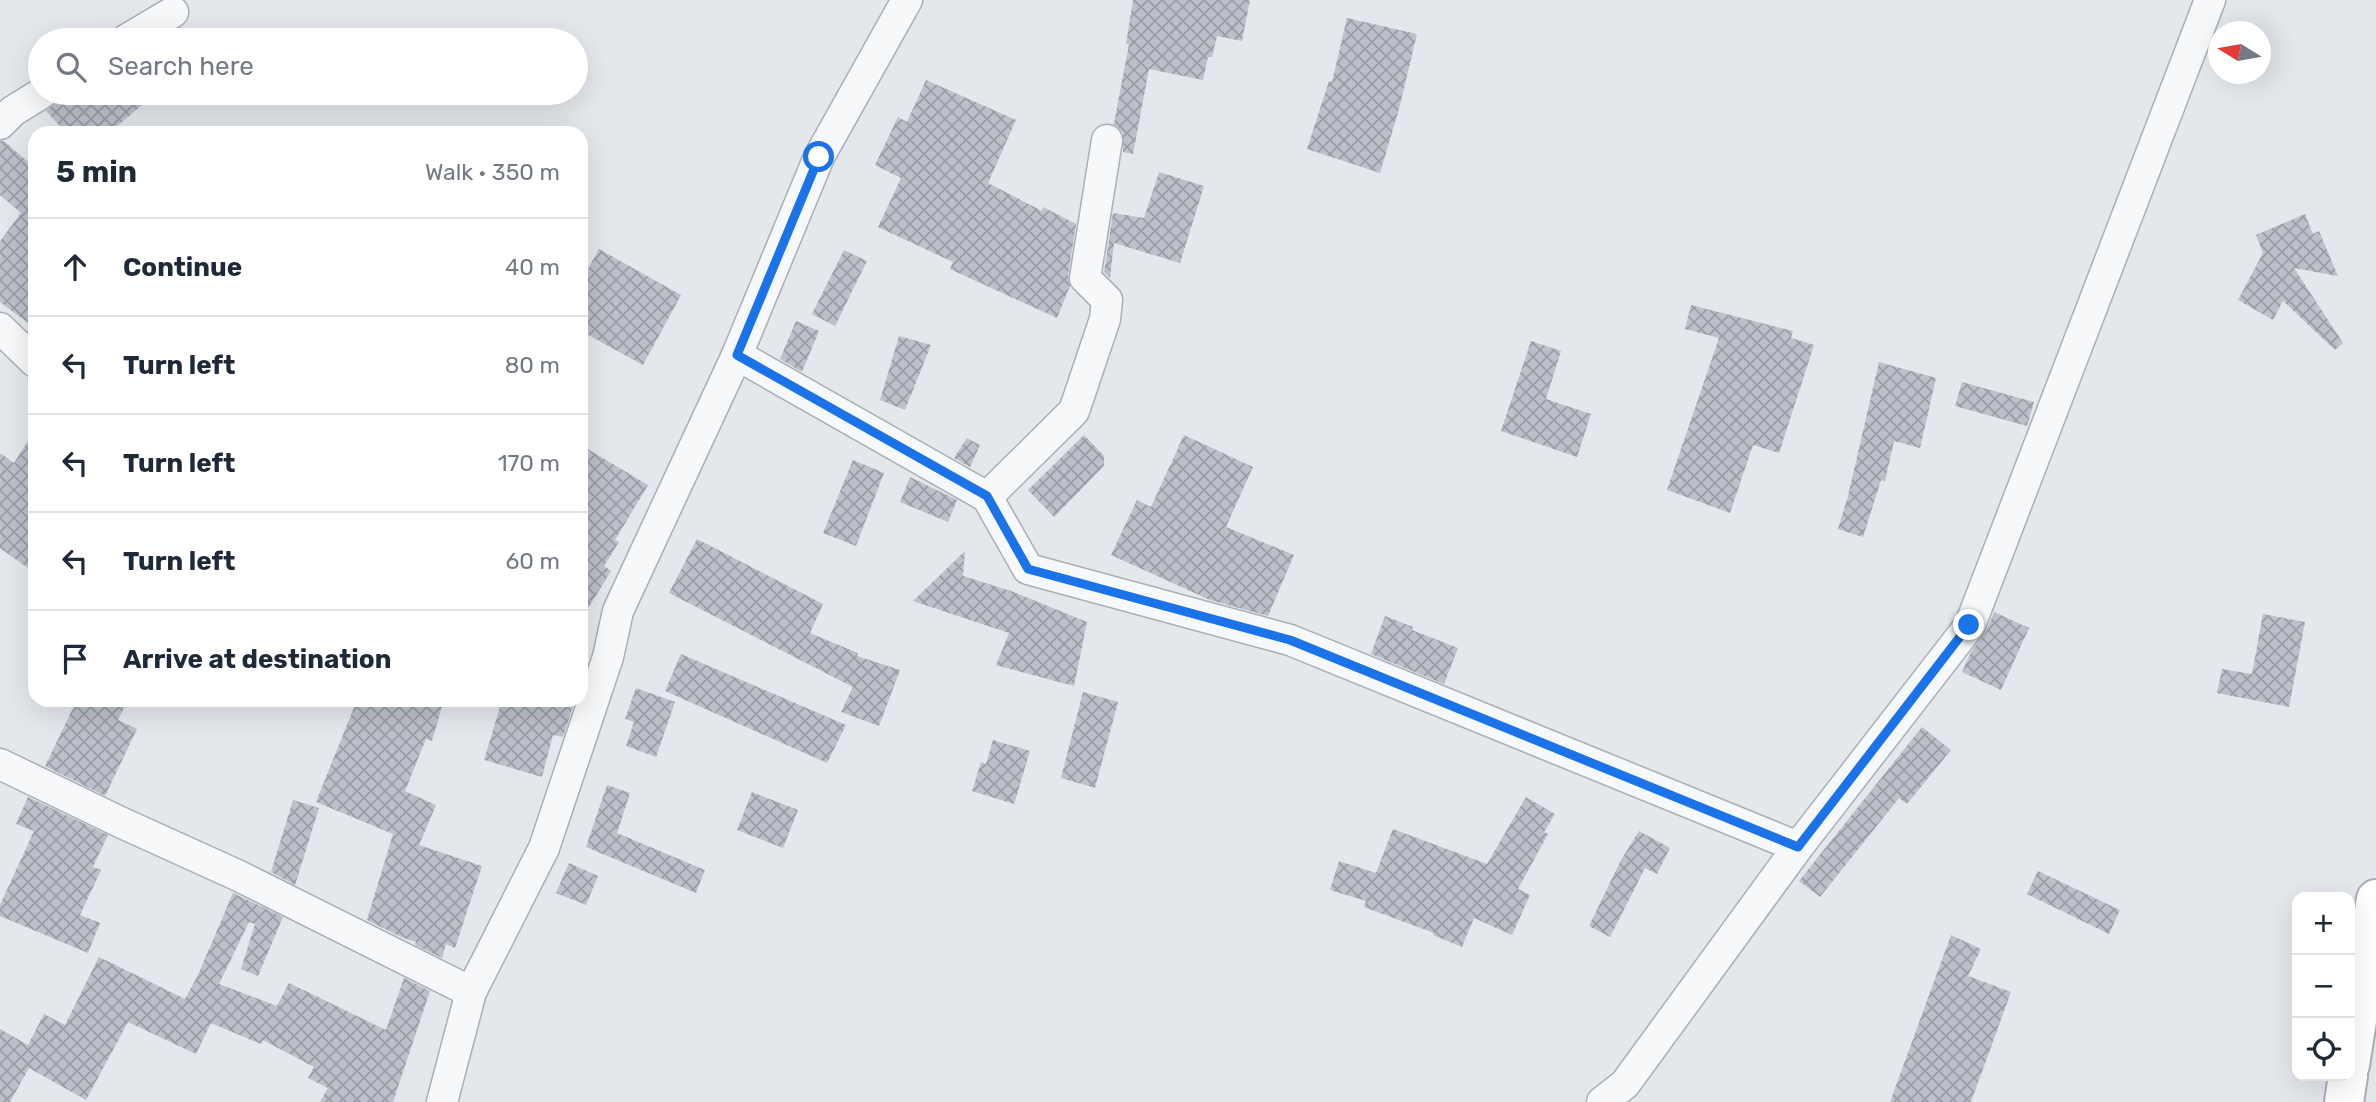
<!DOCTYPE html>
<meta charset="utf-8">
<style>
body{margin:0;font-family:Rubik,sans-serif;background:#f2f2f3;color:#1f2937}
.controls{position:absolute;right:21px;bottom:21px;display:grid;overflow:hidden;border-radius:14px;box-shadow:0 7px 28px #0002}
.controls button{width:63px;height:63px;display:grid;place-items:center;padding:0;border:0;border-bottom:2px solid #e0e1e3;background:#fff;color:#1f2937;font:35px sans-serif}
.compass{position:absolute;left:2208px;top:21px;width:63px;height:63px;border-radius:50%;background:#fff;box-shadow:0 7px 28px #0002;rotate:281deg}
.stop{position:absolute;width:21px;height:21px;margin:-16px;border:5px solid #1a73e8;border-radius:50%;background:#fff}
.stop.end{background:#1a73e8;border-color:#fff;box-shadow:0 2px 7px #0008}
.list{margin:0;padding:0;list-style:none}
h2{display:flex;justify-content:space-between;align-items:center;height:91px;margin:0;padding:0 28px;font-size:30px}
h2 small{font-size:23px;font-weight:400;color:#747a83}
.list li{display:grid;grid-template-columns:46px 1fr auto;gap:21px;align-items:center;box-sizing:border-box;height:98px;padding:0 28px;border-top:2px solid #e0e1e3}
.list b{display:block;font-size:26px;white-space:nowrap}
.list em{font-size:23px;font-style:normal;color:#747a83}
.icon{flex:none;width:38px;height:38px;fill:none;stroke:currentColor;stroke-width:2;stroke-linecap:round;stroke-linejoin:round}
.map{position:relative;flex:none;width:2376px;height:1102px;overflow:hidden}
.search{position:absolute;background:#fff;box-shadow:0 7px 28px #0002;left:28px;top:28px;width:560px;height:77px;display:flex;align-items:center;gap:18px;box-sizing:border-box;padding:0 24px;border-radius:38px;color:#747a83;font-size:26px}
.panel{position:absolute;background:#fff;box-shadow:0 7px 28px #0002;left:28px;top:126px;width:560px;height:581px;border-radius:21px}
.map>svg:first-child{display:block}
</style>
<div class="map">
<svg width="2376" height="1102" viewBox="0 0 2376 1102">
<defs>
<pattern id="building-cross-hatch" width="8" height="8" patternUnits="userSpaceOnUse" patternTransform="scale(1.75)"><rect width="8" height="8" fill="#bbc0ca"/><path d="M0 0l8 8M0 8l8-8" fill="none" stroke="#989da6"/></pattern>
</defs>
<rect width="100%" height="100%" fill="#e4e7ec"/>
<!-- building -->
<g fill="url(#building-cross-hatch)">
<path d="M 1133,0 L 1250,0 L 1242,41 L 1217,36 L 1212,57 L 1208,57 L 1203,80 L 1149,69 L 1133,154 L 1123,152 L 1123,133 L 1118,127 L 1111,123 L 1114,124 L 1129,44 L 1126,44 Z"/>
<path d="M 1347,18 L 1417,34 L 1399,109 L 1380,173 L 1307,149 L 1329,81 L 1332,82 Z"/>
<path d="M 926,80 L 1016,120 L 988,183 L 1042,211 L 1043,207 L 1076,224 L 1068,275 L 1070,286 L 1057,318 L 950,269 L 953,262 L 878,227 L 901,178 L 875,165 L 898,117 L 907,122 Z"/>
<path d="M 59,93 L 156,93 L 109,133 L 66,133 L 46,111 L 57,102 Z"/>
<path d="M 0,141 L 4,141 L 35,168 L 35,328 L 0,302 L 0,241 L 21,213 L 0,195 Z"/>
<path d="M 1159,172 L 1204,186 L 1180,263 L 1114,243 L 1110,278 L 1104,272 L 1113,213 L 1144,218 Z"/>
<path d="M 2305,214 L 2313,234 L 2319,231 L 2338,276 L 2294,268 L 2343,343 L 2335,350 L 2283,301 L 2273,320 L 2238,300 L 2263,253 L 2256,235 Z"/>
<path d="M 599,249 L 681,295 L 643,365 L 581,331 L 581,282 Z"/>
<path d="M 844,250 L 867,261 L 835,326 L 812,314 Z"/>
<path d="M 1691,305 L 1793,331 L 1791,338 L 1814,345 L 1779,453 L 1753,445 L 1730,513 L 1667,490 L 1719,338 L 1685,329 Z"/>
<path d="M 796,321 L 819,331 L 802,372 L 780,359 Z"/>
<path d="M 899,336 L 931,345 L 905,410 L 880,400 Z"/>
<path d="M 1531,341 L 1561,351 L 1546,399 L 1591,414 L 1577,457 L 1501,431 Z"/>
<path d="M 1879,362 L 1936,378 L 1920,448 L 1894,441 L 1885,481 L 1881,480 L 1863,537 L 1838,529 L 1848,496 Z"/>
<path d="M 1962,382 L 2034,402 L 2027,426 L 1955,406 Z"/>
<path d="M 35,430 L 35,573 L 0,548 L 0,453 L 14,463 Z"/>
<path d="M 1084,435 L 1104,456 L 1104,466 L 1054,517 L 1028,490 Z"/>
<path d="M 1184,435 L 1253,467 L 1226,527 L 1294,555 L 1268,616 L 1210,600 L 1111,555 L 1137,500 L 1151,507 Z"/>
<path d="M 967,438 L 980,445 L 970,467 L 954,458 Z"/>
<path d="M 581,445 L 648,485 L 615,540 L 619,542 L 604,566 L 611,571 L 581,620 Z"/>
<path d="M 853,460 L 884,473 L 856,546 L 823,533 Z"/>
<path d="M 910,477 L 957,500 L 948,522 L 900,502 Z"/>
<path d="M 697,539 L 823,604 L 810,633 L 858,653 L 857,656 L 900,670 L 879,726 L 841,712 L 853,687 L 669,593 Z"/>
<path d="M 965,551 L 963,576 L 1011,591 L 1087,622 L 1074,686 L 996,665 L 1009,633 L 913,601 Z"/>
<path d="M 1994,612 L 2029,628 L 2001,690 L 1962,672 L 1971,652 L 1986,632 Z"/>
<path d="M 2263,614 L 2305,622 L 2289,707 L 2217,693 L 2222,669 L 2252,674 Z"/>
<path d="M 1385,616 L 1413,627 L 1412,630 L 1458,648 L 1444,684 L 1371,654 Z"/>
<path d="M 681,654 L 846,725 L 827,763 L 665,691 Z"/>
<path d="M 636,688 L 675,702 L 656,757 L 626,746 L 634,722 L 625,719 Z"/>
<path d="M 1083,692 L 1118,702 L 1095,788 L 1061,778 Z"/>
<path d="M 77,700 L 128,700 L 118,720 L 137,729 L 105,796 L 45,766 Z"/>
<path d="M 357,700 L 444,700 L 432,741 L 426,739 L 405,791 L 436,805 L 419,845 L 482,866 L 455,948 L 446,944 L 442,958 L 415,945 L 416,942 L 401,937 L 367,920 L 393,834 L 316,802 Z"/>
<path d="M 502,700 L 575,700 L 563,737 L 553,735 L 542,777 L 484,760 Z"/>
<path d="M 1922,727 L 1951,750 L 1907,804 L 1899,798 L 1820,897 L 1799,881 Z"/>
<path d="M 993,740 L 1030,751 L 1014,804 L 972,791 L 981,762 L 986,764 Z"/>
<path d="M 607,785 L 630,793 L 617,833 L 705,870 L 696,893 L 586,847 Z"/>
<path d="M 752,792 L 798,810 L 783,848 L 737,830 Z"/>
<path d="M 28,797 L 108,835 L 93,867 L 101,870 L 80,915 L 100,923 L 88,953 L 0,916 L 0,905 L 34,831 L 16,824 Z"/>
<path d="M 1526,797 L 1555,814 L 1544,832 L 1548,834 L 1518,889 L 1530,895 L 1512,935 L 1474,918 L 1462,947 L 1433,935 L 1434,933 L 1364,907 L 1366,901 L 1330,890 L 1339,861 L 1376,873 L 1393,829 L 1487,864 Z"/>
<path d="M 293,800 L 319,808 L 295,885 L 271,872 Z"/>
<path d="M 1639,831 L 1670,848 L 1657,874 L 1645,868 L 1610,937 L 1589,926 L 1621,860 Z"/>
<path d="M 569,863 L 598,876 L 586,905 L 556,893 Z"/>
<path d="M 2038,871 L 2120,910 L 2109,934 L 2027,894 Z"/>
<path d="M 233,893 L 283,917 L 258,976 L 241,969 L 255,924 L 249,922 L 219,984 L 277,1006 L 289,983 L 386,1030 L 404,978 L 430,991 L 393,1102 L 320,1102 L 328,1088 L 308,1078 L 314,1067 L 263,1040 L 261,1044 L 211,1023 L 196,1054 L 128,1022 L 86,1100 L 29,1068 L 10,1102 L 0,1102 L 0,1029 L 28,1045 L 44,1014 L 65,1025 L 99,957 L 185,999 L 198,975 Z"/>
<path d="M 1951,935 L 1981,949 L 1968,976 L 2011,992 L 1971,1102 L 1890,1102 Z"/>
</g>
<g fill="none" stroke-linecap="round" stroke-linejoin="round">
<defs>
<g id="minor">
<path d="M 126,40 L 173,12"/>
<path d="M 0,124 L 13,111 L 42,93"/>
<path d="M 0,328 L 35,362"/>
<path d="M 737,355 L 987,497 L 1028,569 L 1290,640 L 1798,847"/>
<path d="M 987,497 L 1074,411 L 1105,319 L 1107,300 L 1085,278 L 1107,140"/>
<path d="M 0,764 L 120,822 L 239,876 L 471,992"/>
<path d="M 442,1102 L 471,992 L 544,848 L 608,657 L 618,611 L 737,355 L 819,157 L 907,0"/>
<path d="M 1602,1102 L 1625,1084 L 1798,847 L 1970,625 L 2210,0"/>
</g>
<g id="secondary">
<path d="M 2350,1065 L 2376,899"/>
<path d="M 2344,1102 L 2348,1076"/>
</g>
</defs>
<!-- minor casing -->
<use href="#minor" stroke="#a9aeb7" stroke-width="33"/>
<!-- secondary casing -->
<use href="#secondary" stroke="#a9aeb7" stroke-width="42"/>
<!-- minor -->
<use href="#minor" stroke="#f7f8fa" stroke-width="30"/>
<!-- secondary -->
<use href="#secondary" stroke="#fff" stroke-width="38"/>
</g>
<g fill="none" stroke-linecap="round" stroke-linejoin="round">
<!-- route -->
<path stroke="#1a73e8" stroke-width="9" d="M 819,157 L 737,355 L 987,496 L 1028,569 L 1290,640 L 1798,847 L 1969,625"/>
</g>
</svg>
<div class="controls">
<button>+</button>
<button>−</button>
<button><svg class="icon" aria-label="locate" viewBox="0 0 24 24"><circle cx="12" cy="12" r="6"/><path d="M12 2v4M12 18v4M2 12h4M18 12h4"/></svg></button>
</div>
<svg class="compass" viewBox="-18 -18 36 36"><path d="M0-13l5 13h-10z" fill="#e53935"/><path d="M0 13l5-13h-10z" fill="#747a83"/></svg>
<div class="stop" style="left:819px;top:157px"></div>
<div class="stop end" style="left:1969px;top:625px"></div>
<div class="search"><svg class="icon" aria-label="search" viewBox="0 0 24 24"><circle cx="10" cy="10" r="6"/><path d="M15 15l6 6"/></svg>Search here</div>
<section class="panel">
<h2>5 min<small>Walk · 350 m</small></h2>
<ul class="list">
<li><svg class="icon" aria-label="ahead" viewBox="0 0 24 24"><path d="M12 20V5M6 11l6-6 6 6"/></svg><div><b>Continue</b></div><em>40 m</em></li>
<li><svg class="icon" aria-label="left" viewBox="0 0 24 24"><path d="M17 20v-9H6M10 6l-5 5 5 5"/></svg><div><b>Turn left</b></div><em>80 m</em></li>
<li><svg class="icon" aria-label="left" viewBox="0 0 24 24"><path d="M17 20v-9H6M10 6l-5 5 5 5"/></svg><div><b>Turn left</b></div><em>170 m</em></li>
<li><svg class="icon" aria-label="left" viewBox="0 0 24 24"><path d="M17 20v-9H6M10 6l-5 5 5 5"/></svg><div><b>Turn left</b></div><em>60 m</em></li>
<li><svg class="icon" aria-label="arrive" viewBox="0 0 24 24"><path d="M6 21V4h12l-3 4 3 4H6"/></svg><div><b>Arrive at destination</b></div></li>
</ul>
</section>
</div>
